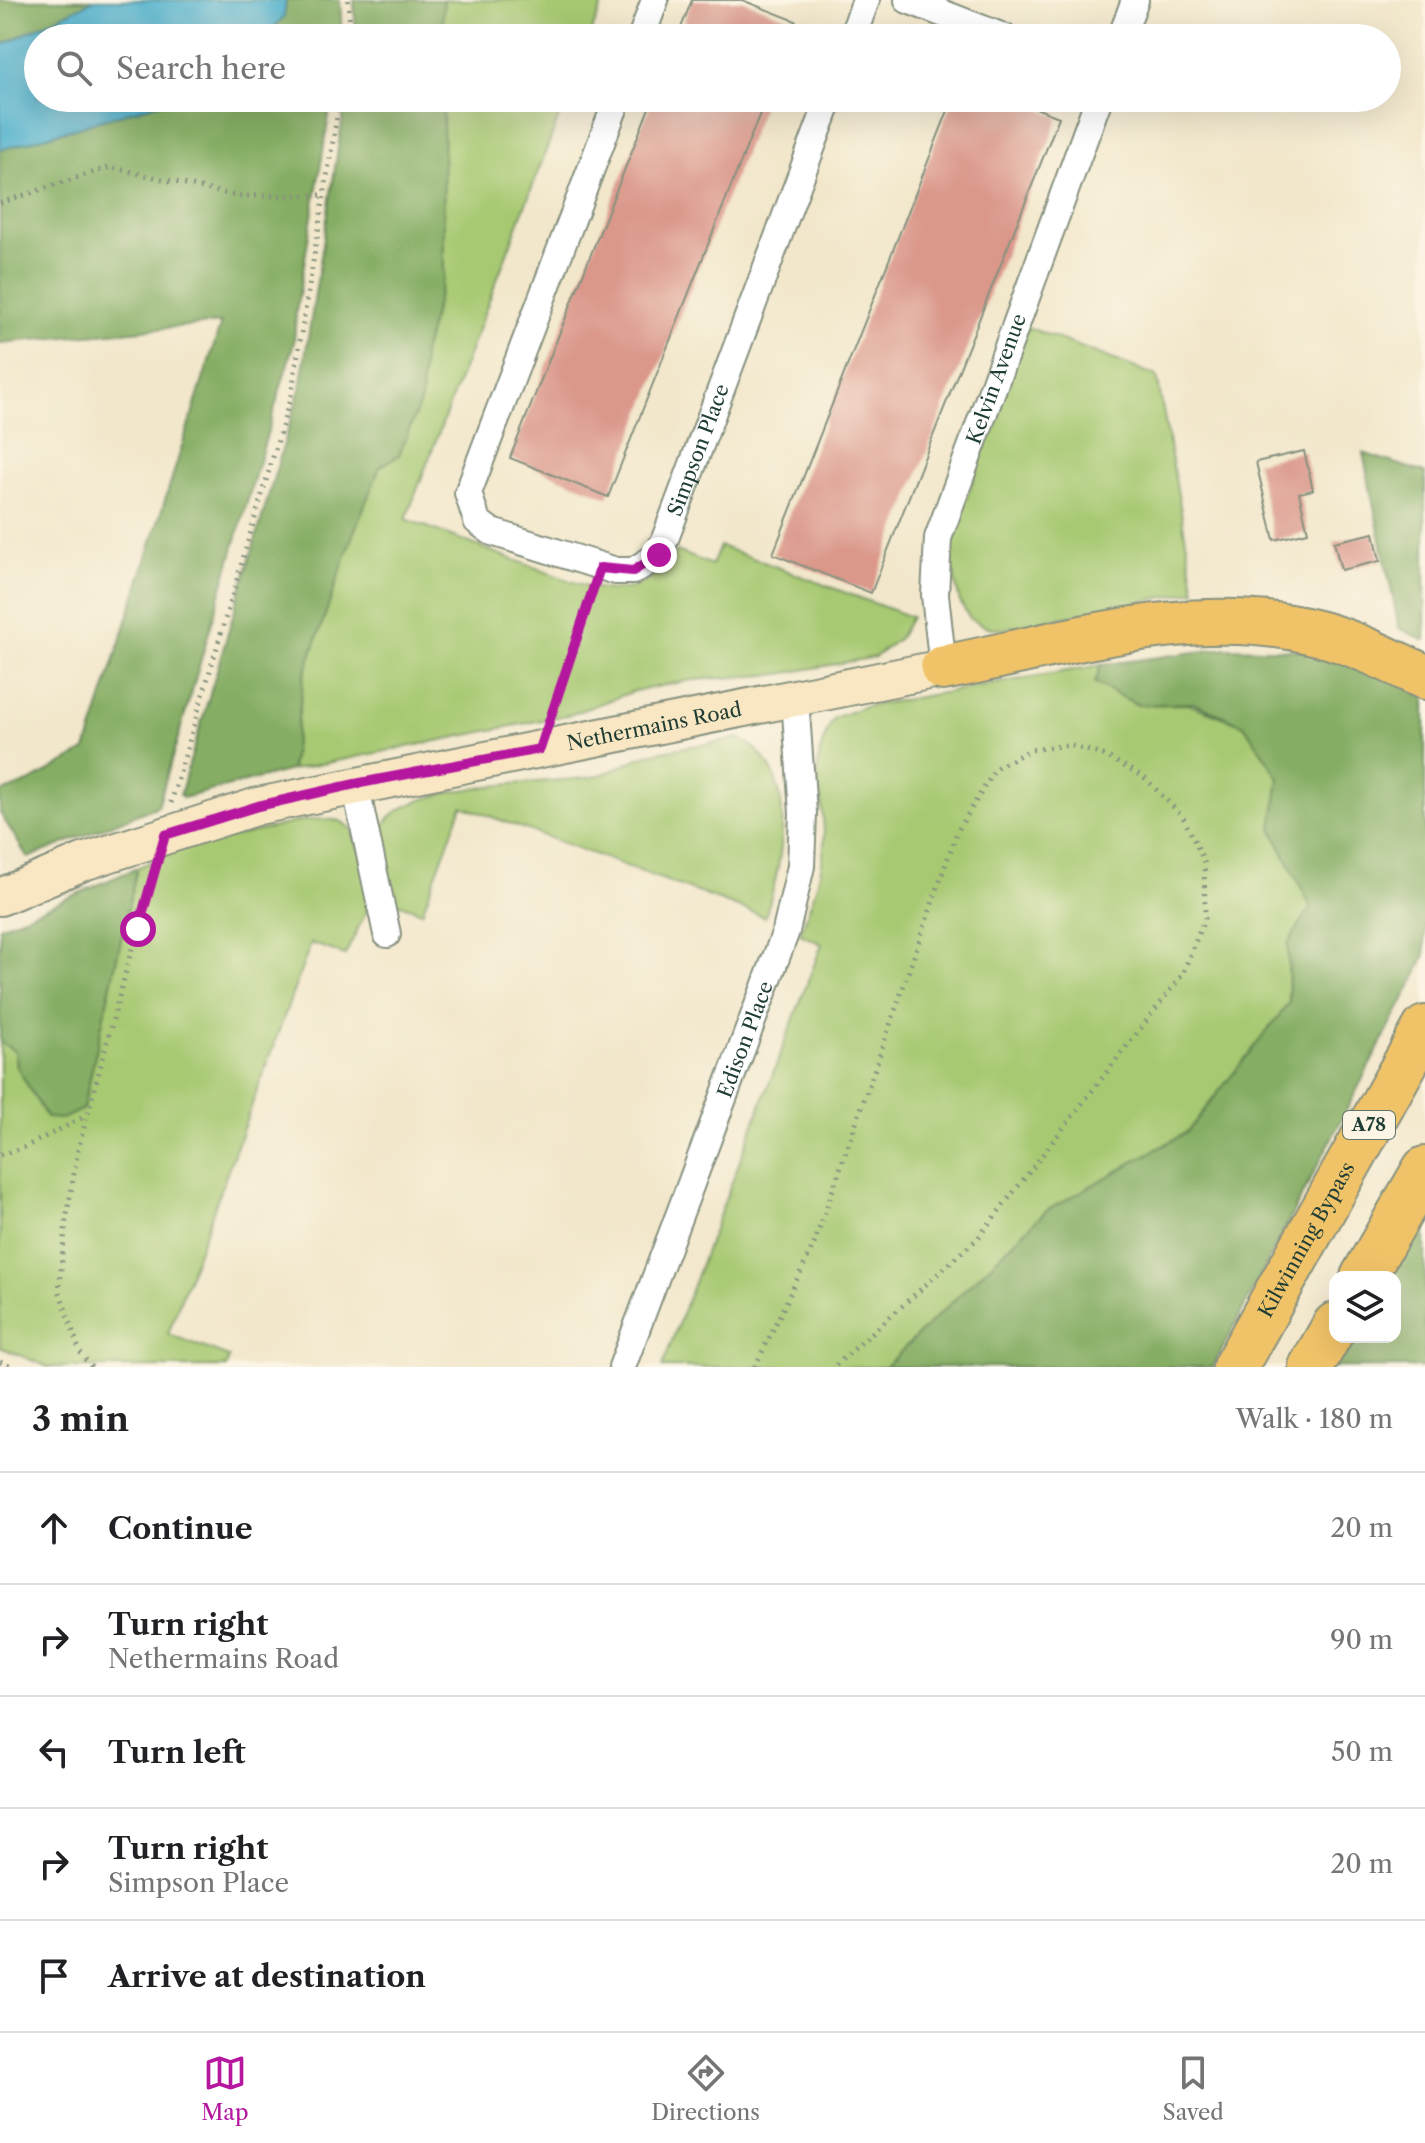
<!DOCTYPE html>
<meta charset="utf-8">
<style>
body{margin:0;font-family:"Libre Caslon Text",serif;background:#f2f2f2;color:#202124}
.controls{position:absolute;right:24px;bottom:24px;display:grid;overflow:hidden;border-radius:16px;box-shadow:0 8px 32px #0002}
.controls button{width:72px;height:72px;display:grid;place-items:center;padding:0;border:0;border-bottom:2px solid #e0e0e0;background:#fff;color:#202124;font:40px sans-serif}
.stop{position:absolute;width:24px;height:24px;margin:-18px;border:6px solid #b5179e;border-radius:50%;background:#fff}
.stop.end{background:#b5179e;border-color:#fff;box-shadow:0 2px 8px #0008}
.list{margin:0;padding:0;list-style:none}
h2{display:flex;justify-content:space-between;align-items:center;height:104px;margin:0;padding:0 32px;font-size:34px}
h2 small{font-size:26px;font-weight:400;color:#757577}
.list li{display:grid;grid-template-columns:52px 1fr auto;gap:24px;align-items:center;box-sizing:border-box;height:112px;padding:0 32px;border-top:2px solid #e0e0e0}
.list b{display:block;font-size:30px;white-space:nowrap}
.list p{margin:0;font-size:26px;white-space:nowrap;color:#757577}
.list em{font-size:26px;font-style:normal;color:#757577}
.icon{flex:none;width:44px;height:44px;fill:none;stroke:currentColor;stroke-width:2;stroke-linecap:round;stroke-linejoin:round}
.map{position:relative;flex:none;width:1425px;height:1367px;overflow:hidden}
.search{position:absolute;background:#fff;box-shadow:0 8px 32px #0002;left:24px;right:24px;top:24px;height:88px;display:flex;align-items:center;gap:20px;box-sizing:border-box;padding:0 28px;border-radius:44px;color:#757577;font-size:30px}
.sheet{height:664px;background:#fff}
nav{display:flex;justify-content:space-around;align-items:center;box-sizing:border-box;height:112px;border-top:2px solid #e0e0e0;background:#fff;font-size:22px;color:#757577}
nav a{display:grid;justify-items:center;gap:4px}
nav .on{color:#b5179e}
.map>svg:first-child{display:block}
</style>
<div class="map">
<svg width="1425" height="1367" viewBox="0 0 1425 1367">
<rect width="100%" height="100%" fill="#fcf5e5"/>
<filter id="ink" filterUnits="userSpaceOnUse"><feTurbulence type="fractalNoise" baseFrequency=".0125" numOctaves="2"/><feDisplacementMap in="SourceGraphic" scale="16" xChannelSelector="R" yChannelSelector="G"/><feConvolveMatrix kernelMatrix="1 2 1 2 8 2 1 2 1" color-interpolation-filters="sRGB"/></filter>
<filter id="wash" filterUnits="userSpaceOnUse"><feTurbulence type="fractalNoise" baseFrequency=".006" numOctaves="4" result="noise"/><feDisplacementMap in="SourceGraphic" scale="32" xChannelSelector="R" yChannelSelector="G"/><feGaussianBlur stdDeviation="1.8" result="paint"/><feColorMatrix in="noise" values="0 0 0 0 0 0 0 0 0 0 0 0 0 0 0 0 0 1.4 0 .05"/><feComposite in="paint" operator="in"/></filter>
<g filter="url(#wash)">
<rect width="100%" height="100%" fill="#f2e7cb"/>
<!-- green -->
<g fill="#a7c972" stroke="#638353" stroke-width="2">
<path d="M 444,0 L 604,0 L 589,38 L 441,38 Z"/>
<path d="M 443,98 L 566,98 L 406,519 C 446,534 487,550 528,565 C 553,574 583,588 611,590 C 639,591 663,574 677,551 L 712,565 L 720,546 L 911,617 L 899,638 L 875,657 L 780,674 L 692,680 L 634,691 L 572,714 L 291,770 L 304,676 L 352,537 L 380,467 L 399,454 L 421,400 L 423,354 L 444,276 Z"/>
<path d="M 1027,327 L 1157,376 L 1195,591 L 1004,629 L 987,627 L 970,619 L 960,602 L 948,551 Z"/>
<path d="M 1101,665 L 1095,683 L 1138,705 L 1188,704 L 1244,725 L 1280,779 L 1273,829 L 1311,907 L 1288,944 L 1289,1003 L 1187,1132 L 1046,1211 L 885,1367 L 662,1367 L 822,944 L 800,934 C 810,905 823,875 824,844 C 826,790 803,772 834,718 L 863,707 Z"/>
<path d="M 739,738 C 802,770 783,861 765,917 L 462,806 L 422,912 L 389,900 C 386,879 374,846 383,827 C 404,782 546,784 592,777 C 614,773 633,758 654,753 C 682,746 711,745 739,738 Z"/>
<path d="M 326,819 L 340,821 L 351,828 L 375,894 L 345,955 L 311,943 L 168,1334 L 229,1357 L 226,1367 L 48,1367 L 0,1347 L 0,1042 L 15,1051 L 17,1067 L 47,1118 L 83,1109 L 137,868 L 176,850 L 305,820 Z"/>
</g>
<!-- forest -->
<g fill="#85ad64" stroke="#52754c" stroke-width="2">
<path d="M 0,0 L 94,0 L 0,46 Z"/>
<path d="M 286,0 L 340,0 L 342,38 L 264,38 L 283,17 Z"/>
<path d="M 354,0 L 444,0 L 441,38 L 356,38 Z"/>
<path d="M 177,98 L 332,98 L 296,312 L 294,342 L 158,806 L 28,858 L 0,813 L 0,793 L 31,781 L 86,750 L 221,323 L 0,343 L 0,150 Z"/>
<path d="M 346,98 L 443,98 L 444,276 L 423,354 L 421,400 L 399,455 L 380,467 L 352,537 L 304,676 L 291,770 L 183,798 L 180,795 L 300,389 Z"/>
<path d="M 1363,453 L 1425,473 L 1425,641 L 1399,628 Z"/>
<path d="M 1225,648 L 1300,650 L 1361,665 L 1425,697 L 1425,954 L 1416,976 L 1213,1367 L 885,1367 L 1046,1211 L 1187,1132 L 1289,1003 L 1288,944 L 1311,907 L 1272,829 L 1279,778 L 1244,725 L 1193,703 L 1138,705 L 1095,683 L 1101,665 Z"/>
<path d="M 137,868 L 83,1109 L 62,1119 L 47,1118 L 17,1067 L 15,1051 L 0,1042 L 0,927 Z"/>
<path d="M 1425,1207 L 1425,1367 L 1333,1367 L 1351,1337 L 1395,1337 L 1395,1277 L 1385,1277 Z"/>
</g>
<!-- water -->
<path fill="#4eb0cd" stroke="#367680" stroke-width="2" d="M 94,0 L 286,0 L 284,17 L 264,38 L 38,38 L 38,98 L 177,98 L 0,150 L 0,46 Z"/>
<g id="blocks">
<!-- building -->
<g fill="#da978a">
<path d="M 692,0 L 742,0 L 796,21 L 790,38 L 677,38 Z"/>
<path d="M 653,98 L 766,98 L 608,497 L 510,458 Z"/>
<path d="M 953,98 L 1010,98 L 1059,117 L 871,593 L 773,554 Z"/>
<path d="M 1304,451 L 1313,490 L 1299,493 L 1308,532 L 1274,540 L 1256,462 Z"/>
<path d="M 1374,533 L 1380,561 L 1341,570 L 1334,542 Z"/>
</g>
</g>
</g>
<g filter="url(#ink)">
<use href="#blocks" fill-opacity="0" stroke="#889280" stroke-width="2"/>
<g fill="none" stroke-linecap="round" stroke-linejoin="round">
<defs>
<g id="street">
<path d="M 908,0 L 1006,38"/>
<path d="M 641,38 L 655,0"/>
<path d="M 852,38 L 866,0"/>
<path d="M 1121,38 L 1135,0"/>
<path id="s1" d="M 618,98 L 468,493 L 477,521 L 492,532 L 616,571 L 633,571 L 659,555 L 830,98"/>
<path id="s2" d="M 943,668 L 935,595 L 938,538 L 1099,98"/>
<path d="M 355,784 L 387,934"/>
<path id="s3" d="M 622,1367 L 786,931 L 801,866 L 803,813 L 795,698"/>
</g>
<g id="secondary">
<path id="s4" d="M 0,897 L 83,862 L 258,806 L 943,668"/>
</g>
<g id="highway">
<path d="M 943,668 C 1065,644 1194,601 1318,633 C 1356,643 1390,661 1425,677"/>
<path d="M 1363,1277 L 1425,1169"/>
<path id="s5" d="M 1235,1367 L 1425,1028"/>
<path d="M 1311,1367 L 1335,1325"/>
</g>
</defs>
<!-- street casing -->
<use href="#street" stroke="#889280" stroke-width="30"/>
<!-- secondary casing -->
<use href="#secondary" stroke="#889280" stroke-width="40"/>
<!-- highway casing -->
<use href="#highway" stroke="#889280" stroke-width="48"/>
<!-- path -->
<g stroke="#889280" stroke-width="5" stroke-dasharray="2 6" stroke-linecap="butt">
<path d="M 348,0 L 351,38"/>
<path d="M 0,203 L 110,167 L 236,196 L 324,195"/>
<path d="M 551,714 L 592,591"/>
<path d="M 171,803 L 291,396 L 340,98"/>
<path d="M 0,1155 L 21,1149 L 86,1116"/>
<path d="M 0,1362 L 12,1367"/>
<path d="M 91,1367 L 80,1352 L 59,1290 L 66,1220 L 78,1150 L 153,870"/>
<path d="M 755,1367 L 814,1244 L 957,832 L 996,768 L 1030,750 L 1069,745 L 1106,756 L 1144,777 L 1183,817 L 1204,861 L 1205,918 L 1182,975 L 978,1238 L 834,1367"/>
</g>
<!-- street -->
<use href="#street" stroke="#fff" stroke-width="26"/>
<!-- secondary -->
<use href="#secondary" stroke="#f9e7c3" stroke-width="36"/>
<!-- highway -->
<use href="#highway" stroke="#f1c369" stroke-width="44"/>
</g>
</g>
<g fill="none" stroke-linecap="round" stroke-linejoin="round" filter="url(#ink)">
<!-- route -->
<path stroke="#b5179e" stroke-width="10" d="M 138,929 L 165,835 L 258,806 L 355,784 L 540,749 L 600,568 L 633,571 L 659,555"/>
</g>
<g text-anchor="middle" stroke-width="6" stroke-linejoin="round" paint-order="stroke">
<!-- shield labels -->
<rect fill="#fcf5e5" stroke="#617469" stroke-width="2" x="1343" y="1111" width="52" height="28" rx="6"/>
<g font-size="18" font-weight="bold" fill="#1f3d34">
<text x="1369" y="1131">A78</text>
</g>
<!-- street labels -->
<g font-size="20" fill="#1f3d34" stroke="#fcf5e5">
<text dy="7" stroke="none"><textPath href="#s2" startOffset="300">Kelvin Avenue</textPath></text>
<text dy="7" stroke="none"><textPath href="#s1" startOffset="760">Simpson Place</textPath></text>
<text dy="7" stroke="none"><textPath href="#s4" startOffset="678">Nethermains Road</textPath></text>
<text dy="7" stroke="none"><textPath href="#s3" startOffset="350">Edison Place</textPath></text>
<text dy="7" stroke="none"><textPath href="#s5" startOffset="146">Kilwinning Bypass</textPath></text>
</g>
</g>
</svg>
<div class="controls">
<button><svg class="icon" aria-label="layers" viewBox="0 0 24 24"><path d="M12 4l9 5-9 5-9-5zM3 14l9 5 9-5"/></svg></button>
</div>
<div class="stop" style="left:138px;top:929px"></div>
<div class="stop end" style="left:659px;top:555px"></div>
<div class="search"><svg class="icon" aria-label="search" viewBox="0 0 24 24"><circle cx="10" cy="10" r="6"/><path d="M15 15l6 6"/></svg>Search here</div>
</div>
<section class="sheet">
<h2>3 min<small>Walk · 180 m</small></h2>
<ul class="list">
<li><svg class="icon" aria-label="ahead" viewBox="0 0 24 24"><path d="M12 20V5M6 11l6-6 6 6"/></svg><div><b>Continue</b></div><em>20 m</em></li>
<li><svg class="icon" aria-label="right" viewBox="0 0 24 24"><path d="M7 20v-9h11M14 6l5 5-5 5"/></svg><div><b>Turn right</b><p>Nethermains Road</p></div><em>90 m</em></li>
<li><svg class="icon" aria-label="left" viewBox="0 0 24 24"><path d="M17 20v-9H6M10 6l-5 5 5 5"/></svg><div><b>Turn left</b></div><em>50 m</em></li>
<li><svg class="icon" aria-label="right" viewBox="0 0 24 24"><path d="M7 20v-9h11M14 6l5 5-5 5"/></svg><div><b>Turn right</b><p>Simpson Place</p></div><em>20 m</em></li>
<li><svg class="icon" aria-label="arrive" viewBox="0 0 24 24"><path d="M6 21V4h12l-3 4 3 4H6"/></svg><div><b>Arrive at destination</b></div></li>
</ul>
</section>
<nav>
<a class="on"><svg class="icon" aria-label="map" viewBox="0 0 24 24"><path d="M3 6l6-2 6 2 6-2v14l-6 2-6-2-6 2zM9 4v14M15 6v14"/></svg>Map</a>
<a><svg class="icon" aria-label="directions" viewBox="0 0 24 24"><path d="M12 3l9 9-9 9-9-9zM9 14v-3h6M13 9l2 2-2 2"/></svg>Directions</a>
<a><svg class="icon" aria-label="saved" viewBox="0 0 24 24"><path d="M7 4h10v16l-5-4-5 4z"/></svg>Saved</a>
</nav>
